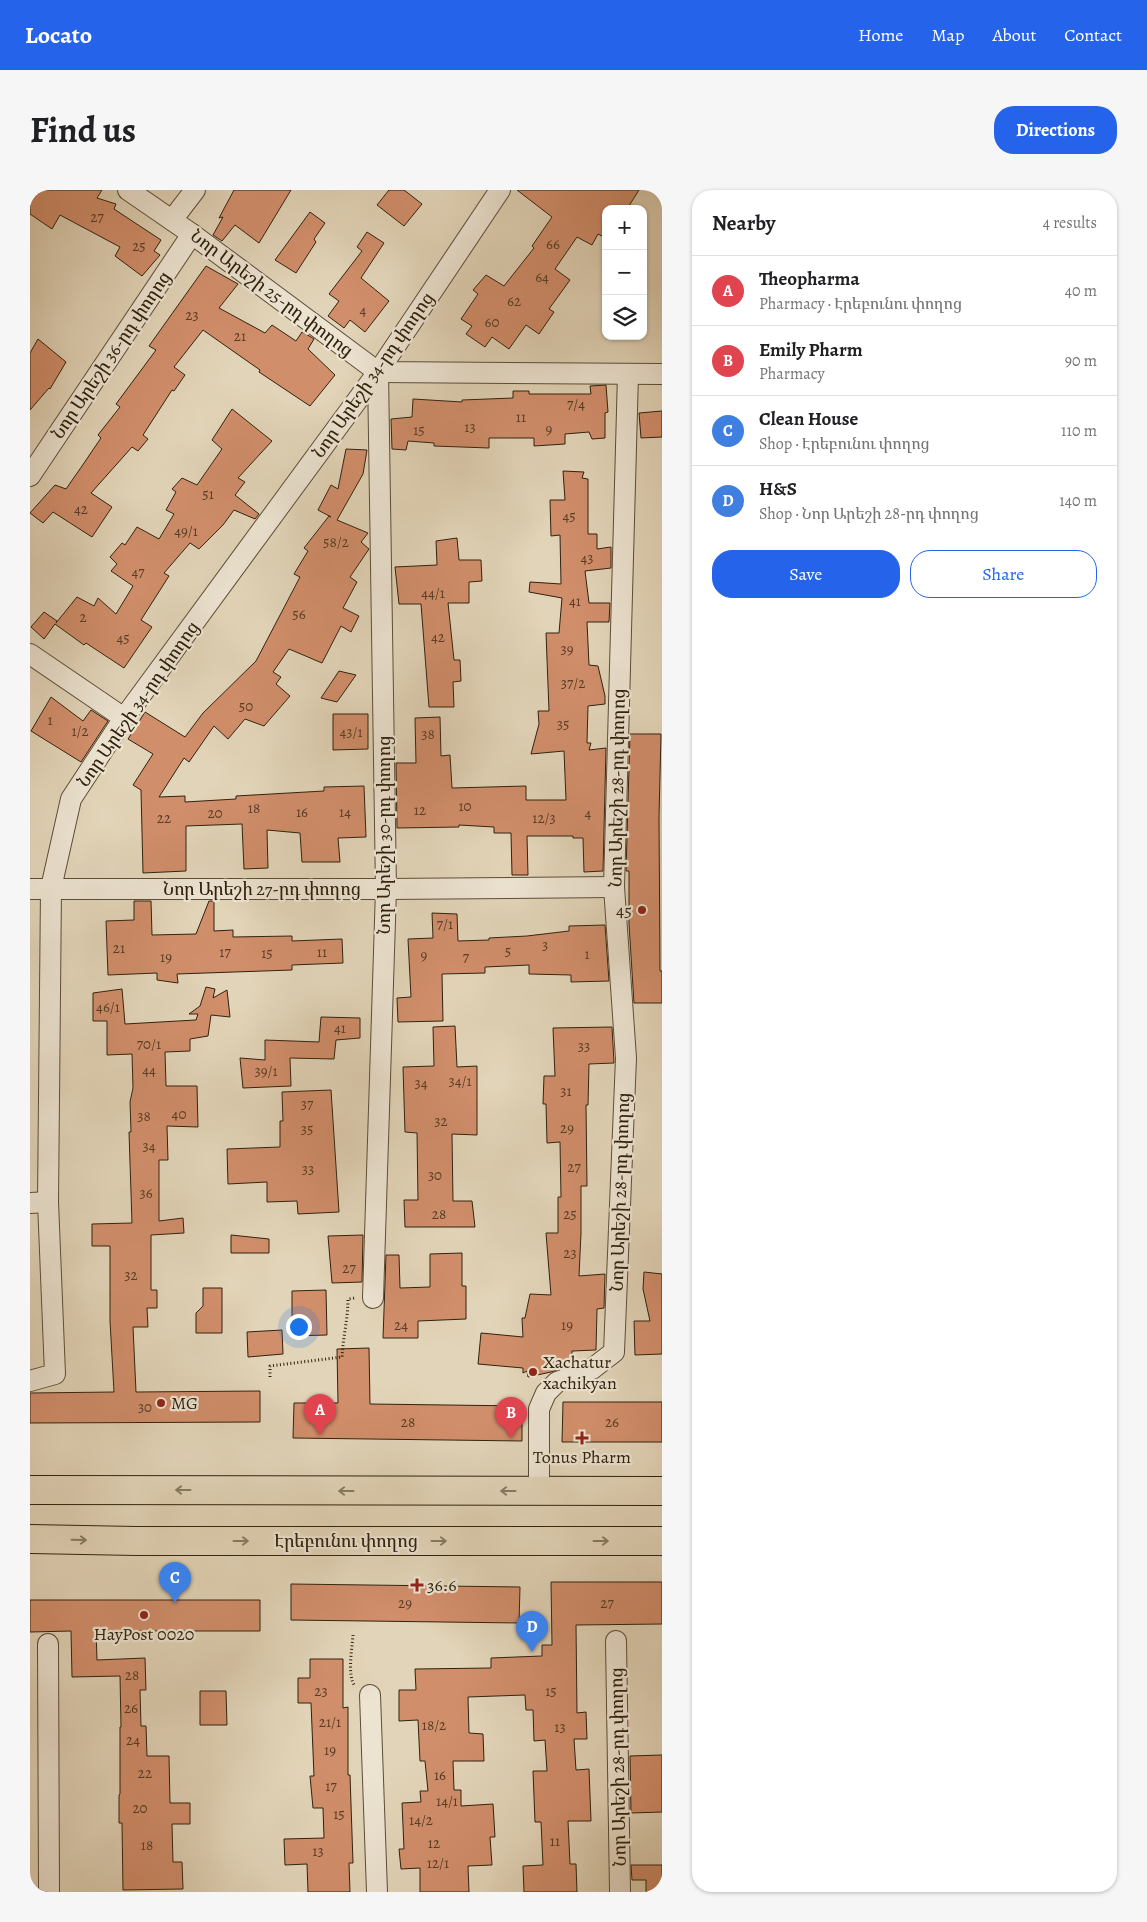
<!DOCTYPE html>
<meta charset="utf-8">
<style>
body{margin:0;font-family:Alegreya,"Noto Serif Armenian",serif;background:#f6f6f6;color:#202124}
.controls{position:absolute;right:15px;top:15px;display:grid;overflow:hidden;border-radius:10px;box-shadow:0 1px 4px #0004}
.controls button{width:45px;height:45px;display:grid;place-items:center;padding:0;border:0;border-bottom:1px solid #e0e0e0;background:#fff;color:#202124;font:25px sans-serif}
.you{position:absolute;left:268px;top:1136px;width:18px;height:18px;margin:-12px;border:4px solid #fff;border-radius:50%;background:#1a73e8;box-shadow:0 0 0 8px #1a73e833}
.badge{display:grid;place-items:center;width:32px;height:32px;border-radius:50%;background:#2563eb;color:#fff;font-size:16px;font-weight:700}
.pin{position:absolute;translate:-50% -41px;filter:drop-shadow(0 1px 2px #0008)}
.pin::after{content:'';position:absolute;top:26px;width:18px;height:15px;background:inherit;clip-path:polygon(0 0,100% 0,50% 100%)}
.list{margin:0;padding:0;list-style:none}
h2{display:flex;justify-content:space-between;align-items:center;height:65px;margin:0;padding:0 20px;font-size:21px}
h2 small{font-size:16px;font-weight:400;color:#757577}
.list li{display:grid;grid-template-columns:32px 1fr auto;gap:15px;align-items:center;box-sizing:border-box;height:70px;padding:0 20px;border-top:1px solid #e0e0e0}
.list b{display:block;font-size:19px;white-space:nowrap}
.list p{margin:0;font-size:16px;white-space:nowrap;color:#757577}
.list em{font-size:16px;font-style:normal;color:#757577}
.actions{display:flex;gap:10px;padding:15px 20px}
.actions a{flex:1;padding:11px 0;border:1px solid #2563eb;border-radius:20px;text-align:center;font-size:18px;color:#2563eb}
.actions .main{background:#2563eb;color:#fff}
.icon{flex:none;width:28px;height:28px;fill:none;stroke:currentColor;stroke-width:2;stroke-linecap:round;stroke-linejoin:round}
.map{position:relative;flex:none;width:632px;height:1702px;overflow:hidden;border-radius:20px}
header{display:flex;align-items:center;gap:30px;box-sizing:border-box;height:70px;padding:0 25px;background:#2563eb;color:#fff}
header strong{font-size:24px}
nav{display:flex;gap:28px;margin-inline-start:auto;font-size:18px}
.intro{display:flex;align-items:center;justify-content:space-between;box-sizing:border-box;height:120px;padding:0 30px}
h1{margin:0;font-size:35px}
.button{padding:12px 22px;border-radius:20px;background:#2563eb;color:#fff;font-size:18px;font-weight:700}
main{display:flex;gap:30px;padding:0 30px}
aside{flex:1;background:#fff;border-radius:20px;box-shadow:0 1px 4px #0004}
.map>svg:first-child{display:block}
</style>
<header>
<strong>Locato</strong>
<nav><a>Home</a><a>Map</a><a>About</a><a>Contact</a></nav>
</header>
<div class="intro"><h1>Find us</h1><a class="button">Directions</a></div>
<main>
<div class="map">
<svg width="632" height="1702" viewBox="0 0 632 1702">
<rect width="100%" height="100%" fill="#e2d4b8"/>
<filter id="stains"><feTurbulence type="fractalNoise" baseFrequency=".004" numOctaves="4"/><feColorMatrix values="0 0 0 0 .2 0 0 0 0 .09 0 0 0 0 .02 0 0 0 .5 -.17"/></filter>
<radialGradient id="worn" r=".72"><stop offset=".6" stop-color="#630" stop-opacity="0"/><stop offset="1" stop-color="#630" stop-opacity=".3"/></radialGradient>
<!-- building -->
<g fill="#d18e6b" stroke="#30220e">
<path d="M 0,0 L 72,0 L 67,8 L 86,14 L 84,19 L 131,50 L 124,61 L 130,65 L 112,86 L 85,66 L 90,57 L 30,25 L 22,39 L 0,24 Z"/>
<path d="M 204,0 L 261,0 L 229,53 L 205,35 L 192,51 L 183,45 L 193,27 L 189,28 Z"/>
<path d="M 359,0 L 374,0 L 392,14 L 374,36 L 347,15 Z"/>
<path d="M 487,0 L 609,0 L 597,19 L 576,19 L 576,48 L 568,44 L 562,55 L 547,47 L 525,79 L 540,90 L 519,119 L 524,122 L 509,144 L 496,135 L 479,159 L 462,147 L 455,157 L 436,144 L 442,136 L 431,129 L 448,104 L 443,100 L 456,85 L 474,96 L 504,58 L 502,56 L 522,27 Z"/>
<path d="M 280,22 L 295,33 L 284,49 L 286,52 L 266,83 L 245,70 Z"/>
<path d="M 337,42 L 354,53 L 331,88 L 359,111 L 335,142 L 320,130 L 314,138 L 298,126 L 309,111 L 299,104 L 332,61 L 327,57 Z"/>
<path d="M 176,76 L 208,94 L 189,118 L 235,143 L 242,135 L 266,151 L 272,142 L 281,147 L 284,149 L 278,159 L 305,185 L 280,216 L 229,182 L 230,180 L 173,140 L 144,177 L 155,185 L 144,201 L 142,200 L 113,245 L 118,249 L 108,261 L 102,257 L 61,303 L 82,317 L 62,347 L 23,322 L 13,333 L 0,323 L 25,295 L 36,299 L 52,276 L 71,248 L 68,245 L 90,217 L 86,214 L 126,160 L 119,156 Z"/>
<path d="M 8,149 L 36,172 L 20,199 L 19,198 L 0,220 L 0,163 Z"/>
<path d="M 576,195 L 578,222 L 575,223 L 575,248 L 562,249 L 559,242 L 535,244 L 535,254 L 504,256 L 504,248 L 459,248 L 459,258 L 404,256 L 404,253 L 378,251 L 376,260 L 362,259 L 361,229 L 382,227 L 383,209 L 432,212 L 432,210 L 483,208 L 483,201 L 499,201 L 499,204 L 561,204 L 560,196 Z"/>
<path d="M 202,219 L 242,251 L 208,288 L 215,292 L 205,305 L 229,324 L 225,329 L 204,320 L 193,335 L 169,359 L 160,353 L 134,383 L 139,386 L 111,430 L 122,437 L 94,478 L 56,453 L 54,455 L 25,434 L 14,449 L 1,437 L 14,422 L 27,431 L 26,433 L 47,407 L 64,416 L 68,408 L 86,424 L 103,396 L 81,381 L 87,374 L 80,367 L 92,353 L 95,355 L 107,337 L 129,349 L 144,324 L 136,320 L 146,302 L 142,299 L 152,288 L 167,295 L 192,259 L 182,250 Z"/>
<path d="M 632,221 L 632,247 L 611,248 L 609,223 Z"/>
<path d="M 316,259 L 337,260 L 333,284 L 307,330 L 338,343 L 331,352 L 339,359 L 320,387 L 327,392 L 313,418 L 329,426 L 321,442 L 311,436 L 292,473 L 259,459 L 243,482 L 251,487 L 246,494 L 260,506 L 234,536 L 215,529 L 198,549 L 184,536 L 159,572 L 154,568 L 129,607 L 155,606 L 155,612 L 206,609 L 206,606 L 294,601 L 294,597 L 334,596 L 336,647 L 308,648 L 310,672 L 272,672 L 270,643 L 237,640 L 238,678 L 214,679 L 212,634 L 156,636 L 156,681 L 113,683 L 111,600 L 103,595 L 123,564 L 98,549 L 115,522 L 155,547 L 173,523 L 226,471 L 270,387 L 264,384 L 278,361 L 274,358 L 299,326 L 301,327 L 288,320 L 301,295 L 308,299 Z"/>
<path d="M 533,281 L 554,282 L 552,288 L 558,289 L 558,344 L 567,344 L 567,359 L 581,357 L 581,378 L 555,381 L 559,413 L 580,413 L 579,432 L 557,432 L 559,475 L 568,476 L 575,506 L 575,514 L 558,516 L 557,553 L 561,553 L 559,560 L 576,558 L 573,681 L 554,682 L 553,648 L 543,648 L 543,646 L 497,646 L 498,685 L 482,685 L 481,643 L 464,643 L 464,637 L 429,635 L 429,637 L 367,638 L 366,573 L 386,573 L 385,528 L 410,527 L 411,566 L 420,565 L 422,598 L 496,596 L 496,610 L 536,610 L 534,561 L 501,564 L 509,534 L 508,521 L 519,521 L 516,443 L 529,443 L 532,408 L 499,402 L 500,392 L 531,394 L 530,345 L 521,346 L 520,310 L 535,310 Z"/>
<path d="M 427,348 L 429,370 L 451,370 L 452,391 L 439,392 L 439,413 L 418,413 L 424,470 L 430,470 L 431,491 L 423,492 L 424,517 L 399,517 L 391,414 L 369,414 L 365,377 L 407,375 L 406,351 Z"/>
<path d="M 309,481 L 326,485 L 307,512 L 291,508 Z"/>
<path d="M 21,507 L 53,531 L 61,520 L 78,531 L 51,572 L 1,541 Z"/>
<path d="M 303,524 L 338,524 L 338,559 L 303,560 Z"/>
<path d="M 600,544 L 631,544 L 629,627 L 630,781 L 632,781 L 632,813 L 604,813 L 599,734 L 599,681 L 596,681 Z"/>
<path d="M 104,711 L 121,711 L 122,745 L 166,744 L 179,711 L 184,711 L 184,741 L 203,740 L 203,747 L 262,746 L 262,751 L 312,749 L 313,773 L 262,775 L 262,780 L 147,784 L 148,793 L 127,790 L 127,783 L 78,785 L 76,731 L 104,730 Z"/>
<path d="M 402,723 L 427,724 L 428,751 L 459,750 L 459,748 L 497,746 L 539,741 L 539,736 L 575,735 L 579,791 L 541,792 L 541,785 L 499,784 L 499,775 L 455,777 L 455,783 L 412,784 L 413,831 L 368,832 L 367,808 L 381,807 L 378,749 L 403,748 Z"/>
<path d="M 176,797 L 185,799 L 183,808 L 197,800 L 200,827 L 181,825 L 178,846 L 160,849 L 160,861 L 135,862 L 136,896 L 167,896 L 168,937 L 137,936 L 138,970 L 129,970 L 129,1031 L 153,1028 L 154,1043 L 121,1045 L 121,1100 L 127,1100 L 127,1118 L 117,1118 L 118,1137 L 103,1137 L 106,1202 L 230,1201 L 230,1232 L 0,1233 L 0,1203 L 84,1202 L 80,1131 L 80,1056 L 62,1056 L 62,1034 L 102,1033 L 99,942 L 101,942 L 100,912 L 103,898 L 102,864 L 77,865 L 77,831 L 63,831 L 63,803 L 92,799 L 95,834 L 166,830 L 168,824 L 159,824 L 170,816 Z"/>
<path d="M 291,827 L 330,828 L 330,848 L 306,850 L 304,869 L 260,868 L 261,896 L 213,898 L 210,868 L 235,870 L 235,850 L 289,852 Z"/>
<path d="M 425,836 L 427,877 L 447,876 L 447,945 L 422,944 L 423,1011 L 442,1011 L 445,1037 L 375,1037 L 374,1010 L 388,1010 L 387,943 L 375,942 L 373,877 L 404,876 L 403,837 Z"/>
<path d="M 582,837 L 584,873 L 559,874 L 558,915 L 556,915 L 557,996 L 551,996 L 551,1043 L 549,1086 L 575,1084 L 574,1118 L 567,1119 L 566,1160 L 542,1161 L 542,1174 L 521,1182 L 498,1187 L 497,1181 L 493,1183 L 493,1178 L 448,1174 L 451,1143 L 493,1147 L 492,1128 L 495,1128 L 500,1104 L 521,1105 L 516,1043 L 528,1043 L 528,1007 L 531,1007 L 530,952 L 517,953 L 516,914 L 513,914 L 514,886 L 525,886 L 523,838 Z"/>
<path d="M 301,900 L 309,1022 L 268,1024 L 267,1011 L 237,1012 L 237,992 L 198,994 L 197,959 L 250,957 L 250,931 L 253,931 L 252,902 Z"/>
<path d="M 201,1045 L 239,1049 L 239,1063 L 201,1063 Z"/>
<path d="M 333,1045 L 332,1092 L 302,1093 L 298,1046 Z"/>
<path d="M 432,1063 L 432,1096 L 436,1096 L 436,1129 L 388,1131 L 388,1148 L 353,1148 L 356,1065 L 369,1065 L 370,1098 L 400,1097 L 400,1064 Z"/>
<path d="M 614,1082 L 632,1084 L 632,1164 L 605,1165 L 604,1131 L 620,1131 L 613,1099 Z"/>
<path d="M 173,1098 L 192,1098 L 192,1143 L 166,1143 L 166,1123 L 173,1116 Z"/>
<path d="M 296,1100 L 297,1145 L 262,1146 L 262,1101 Z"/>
<path d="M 252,1140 L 253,1164 L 218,1167 L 217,1142 Z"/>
<path d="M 339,1158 L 340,1214 L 492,1216 L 492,1251 L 263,1248 L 264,1213 L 308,1213 L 307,1159 Z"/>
<path d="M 533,1212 L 632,1212 L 632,1252 L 532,1252 Z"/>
<path d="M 521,1392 L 632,1392 L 632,1434 L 546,1435 L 547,1523 L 556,1522 L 557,1549 L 544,1549 L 546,1580 L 559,1579 L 561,1631 L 538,1631 L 540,1674 L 546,1674 L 547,1702 L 494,1702 L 493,1676 L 513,1675 L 511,1632 L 505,1632 L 503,1581 L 517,1581 L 515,1550 L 504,1551 L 503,1520 L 496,1520 L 495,1505 L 438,1507 L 439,1543 L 453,1544 L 454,1571 L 423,1571 L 424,1600 L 431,1600 L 431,1616 L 463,1614 L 465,1647 L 460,1647 L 462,1675 L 438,1676 L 439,1702 L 390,1702 L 390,1678 L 371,1679 L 369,1659 L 374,1659 L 372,1613 L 391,1612 L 390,1601 L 398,1601 L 395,1571 L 390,1571 L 388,1530 L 369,1531 L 369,1500 L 386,1500 L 385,1479 L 461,1478 L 461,1468 L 512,1466 L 512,1455 L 522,1455 Z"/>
<path d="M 261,1394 L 490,1397 L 489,1433 L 261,1430 Z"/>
<path d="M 0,1410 L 230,1410 L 230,1441 L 66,1441 L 67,1470 L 115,1468 L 116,1500 L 110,1500 L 111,1536 L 116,1536 L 117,1566 L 139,1566 L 140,1613 L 160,1613 L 160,1634 L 142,1634 L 143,1672 L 152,1672 L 153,1699 L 93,1700 L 92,1633 L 89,1633 L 89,1605 L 90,1604 L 90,1537 L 91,1537 L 90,1486 L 42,1487 L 41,1441 L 0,1442 Z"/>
<path d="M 280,1469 L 313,1469 L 313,1518 L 318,1517 L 318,1585 L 320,1585 L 323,1673 L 319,1673 L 320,1702 L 278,1702 L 277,1674 L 255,1675 L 254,1649 L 294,1648 L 293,1618 L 283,1618 L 280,1586 L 284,1586 L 281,1513 L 268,1513 L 268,1488 L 280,1488 Z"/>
<path d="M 170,1501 L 196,1501 L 197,1535 L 170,1535 Z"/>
<path d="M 632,1565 L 632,1622 L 601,1623 L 600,1566 Z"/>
<path d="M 601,1675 L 632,1675 L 632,1702 L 616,1702 L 616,1690 L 602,1690 Z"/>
</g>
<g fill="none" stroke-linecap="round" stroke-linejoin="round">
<defs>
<g id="minor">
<path d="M 98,0 L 162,44 L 348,182 L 632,184"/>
<path d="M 142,30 L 165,0"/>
<path d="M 0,286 L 162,44"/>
<path d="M 0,464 L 94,528"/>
<path d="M 0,699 L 356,699 L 584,697"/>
<path d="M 0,1013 L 18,1012"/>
<path d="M 343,1108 L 356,699 L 348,182"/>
<path d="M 0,1191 L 25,1184 L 18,1012 L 21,698 L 41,609 L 94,528 L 348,182 L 470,0"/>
<path d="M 509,1301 L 509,1219 L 516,1203 L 527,1192 L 562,1179 L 584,1162 L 596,868 L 584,697 L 598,184"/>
<path d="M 586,1451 L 590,1702"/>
<path d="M 18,1454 L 19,1702"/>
<path d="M 340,1505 L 347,1702"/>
</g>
<g id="primary">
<path d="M 0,1300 L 632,1301"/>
<path d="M 0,1349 L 106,1351 L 632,1351"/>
</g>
</defs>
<!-- minor casing -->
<use href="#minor" stroke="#5c4e38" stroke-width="22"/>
<!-- primary casing -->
<use href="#primary" stroke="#30220e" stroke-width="30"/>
<!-- path -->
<g stroke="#30220e" stroke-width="3" stroke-dasharray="1 2.5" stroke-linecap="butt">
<path d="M 240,1187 L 240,1176 L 312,1167 C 313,1147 318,1129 318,1109 L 325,1108"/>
<path d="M 323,1445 C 322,1459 317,1486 325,1496"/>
</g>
<!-- minor -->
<use href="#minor" stroke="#ece3d1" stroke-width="20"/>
<!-- primary -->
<use href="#primary" stroke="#e2d4b8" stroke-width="28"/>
</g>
<!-- one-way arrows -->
<defs><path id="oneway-shaft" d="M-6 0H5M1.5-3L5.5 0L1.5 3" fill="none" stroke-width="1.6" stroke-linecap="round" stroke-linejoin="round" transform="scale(1.25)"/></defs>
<g stroke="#897b63">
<use href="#oneway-shaft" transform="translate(153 1300) rotate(-180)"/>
<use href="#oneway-shaft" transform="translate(316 1301) rotate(-180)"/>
<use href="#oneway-shaft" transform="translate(478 1301) rotate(-180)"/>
<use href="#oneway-shaft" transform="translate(49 1350) rotate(1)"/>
<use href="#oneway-shaft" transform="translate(211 1351)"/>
<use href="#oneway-shaft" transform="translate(409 1351)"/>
<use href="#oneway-shaft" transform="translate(571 1351)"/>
</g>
<!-- markers -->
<g fill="#8f2418" stroke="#ece3d1" stroke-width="2">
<circle cx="612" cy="720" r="5"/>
<circle cx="503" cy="1182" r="5"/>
<circle cx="131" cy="1213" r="5"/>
<path d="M549.5 1240.5h5v5h5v5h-5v5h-5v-5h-5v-5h5z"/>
<path d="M384.5 1387.5h5v5h5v5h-5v5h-5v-5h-5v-5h5z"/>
<circle cx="114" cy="1425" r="5"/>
</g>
<g text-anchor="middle" stroke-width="4.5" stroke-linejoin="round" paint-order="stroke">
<!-- number labels -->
<g font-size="15" fill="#583d25">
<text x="67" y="32">27</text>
<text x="523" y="59">66</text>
<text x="109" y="61">25</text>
<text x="512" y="92">64</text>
<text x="484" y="116">62</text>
<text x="333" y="125">4</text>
<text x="162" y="130">23</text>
<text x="462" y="137">60</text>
<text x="210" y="151">21</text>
<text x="546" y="219">7/4</text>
<text x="491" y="232">11</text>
<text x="440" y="242">13</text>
<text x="519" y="244">9</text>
<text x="389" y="245">15</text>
<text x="178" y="309">51</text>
<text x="51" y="324">42</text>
<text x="539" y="331">45</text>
<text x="156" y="346">49/1</text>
<text x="306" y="357">58/2</text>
<text x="557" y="373">43</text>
<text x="108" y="387">47</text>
<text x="403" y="408">44/1</text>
<text x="545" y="416">41</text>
<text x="269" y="429">56</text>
<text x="53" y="432">2</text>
<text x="408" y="452">42</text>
<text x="93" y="453">45</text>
<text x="537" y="464">39</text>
<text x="543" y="498">37/2</text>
<text x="216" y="521">50</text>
<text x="20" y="535">1</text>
<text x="533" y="539">35</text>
<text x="50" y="546">1/2</text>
<text x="321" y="547">43/1</text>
<text x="398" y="549">38</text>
<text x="435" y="621">10</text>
<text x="224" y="623">18</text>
<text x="390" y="625">12</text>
<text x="272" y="627">16</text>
<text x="315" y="627">14</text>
<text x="185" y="628">20</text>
<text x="558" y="628">4</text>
<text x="134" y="633">22</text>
<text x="514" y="633">12/3</text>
<text x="415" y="739">7/1</text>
<text x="515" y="760">3</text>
<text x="89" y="763">21</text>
<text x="478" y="766">5</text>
<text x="195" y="767">17</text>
<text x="292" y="767">11</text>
<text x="237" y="768">15</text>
<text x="557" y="769">1</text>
<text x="394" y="770">9</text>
<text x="136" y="772">19</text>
<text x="436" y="772">7</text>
<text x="78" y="822">46/1</text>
<text x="310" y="843">41</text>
<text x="119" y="859">70/1</text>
<text x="554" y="861">33</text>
<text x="119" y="885">44</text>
<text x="236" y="886">39/1</text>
<text x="430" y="896">34/1</text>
<text x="391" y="898">34</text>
<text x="536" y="906">31</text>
<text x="277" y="919">37</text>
<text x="149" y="929">40</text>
<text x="114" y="931">38</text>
<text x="411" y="936">32</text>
<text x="537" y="943">29</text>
<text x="277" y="944">35</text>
<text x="119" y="961">34</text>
<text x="544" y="982">27</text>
<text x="278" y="984">33</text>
<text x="405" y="990">30</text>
<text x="116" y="1008">36</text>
<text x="409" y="1029">28</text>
<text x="540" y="1029">25</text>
<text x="540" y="1068">23</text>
<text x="319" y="1083">27</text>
<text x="101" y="1090">32</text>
<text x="371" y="1140">24</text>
<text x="537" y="1140">19</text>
<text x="115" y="1222">30</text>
<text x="378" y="1237">28</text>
<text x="582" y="1237">26</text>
<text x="375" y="1418">29</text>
<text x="577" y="1418">27</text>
<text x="102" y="1490">28</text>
<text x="291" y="1506">23</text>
<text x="521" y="1506">15</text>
<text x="101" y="1523">26</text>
<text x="300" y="1537">21/1</text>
<text x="404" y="1540">18/2</text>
<text x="530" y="1542">13</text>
<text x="103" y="1555">24</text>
<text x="300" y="1565">19</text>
<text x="115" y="1588">22</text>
<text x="410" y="1590">16</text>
<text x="301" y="1601">17</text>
<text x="417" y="1616">14/1</text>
<text x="110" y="1623">20</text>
<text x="309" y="1629">15</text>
<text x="391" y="1635">14/2</text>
<text x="525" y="1656">11</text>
<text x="404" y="1658">12</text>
<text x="117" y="1660">18</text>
<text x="288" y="1666">13</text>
<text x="408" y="1678">12/1</text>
</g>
<!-- street labels -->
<g font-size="18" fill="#30220e" stroke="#ece3d1">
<text transform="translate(242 103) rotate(37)" y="6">Նոր Արեշի 25-րդ փողոց</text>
<text transform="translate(81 165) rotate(-56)" y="6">Նոր Արեշի 36-րդ փողոց</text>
<text transform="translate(343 185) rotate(-55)" y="6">Նոր Արեշի 34-րդ փողոց</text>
<text transform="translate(108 514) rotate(-55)" y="6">Նոր Արեշի 34-րդ փողոց</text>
<text transform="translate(587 598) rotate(-89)" y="6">Նոր Արեշի 28-րդ փողոց</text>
<text transform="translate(354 645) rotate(-90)" y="6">Նոր Արեշի 30-րդ փողոց</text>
<text x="232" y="705">Նոր Արեշի 27-րդ փողոց</text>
<text transform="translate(590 1002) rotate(-88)" y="6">Նոր Արեշի 28-րդ փողոց</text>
<text x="316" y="1357">Էրեբունու փողոց</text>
<text transform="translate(588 1577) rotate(-91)" y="6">Նոր Արեշի 28-րդ փողոց</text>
</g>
<!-- poi labels -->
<g font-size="18" fill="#30220e" stroke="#ece3d1" text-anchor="start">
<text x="602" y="726" text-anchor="end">45</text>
<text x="513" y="1178">Xachatur<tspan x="513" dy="21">xachikyan</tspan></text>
<text x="141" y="1219">MG</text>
<text x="552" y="1273" text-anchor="middle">Tonus Pharm</text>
<text x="397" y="1401">36.6</text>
<text x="114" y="1450" text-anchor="middle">HayPost 0020</text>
</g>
</g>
<rect width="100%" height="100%" filter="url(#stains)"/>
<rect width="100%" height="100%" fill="url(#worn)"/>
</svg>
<div class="controls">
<button>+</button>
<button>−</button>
<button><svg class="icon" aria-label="layers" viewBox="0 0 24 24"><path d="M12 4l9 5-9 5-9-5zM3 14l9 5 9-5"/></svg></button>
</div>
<div class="you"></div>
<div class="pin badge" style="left:290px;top:1245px;background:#e0444e">A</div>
<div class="pin badge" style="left:481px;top:1248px;background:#e0444e">B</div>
<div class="pin badge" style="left:145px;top:1413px;background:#3f7fe0">C</div>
<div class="pin badge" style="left:502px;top:1462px;background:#3f7fe0">D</div>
</div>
<aside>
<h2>Nearby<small>4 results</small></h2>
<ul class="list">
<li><span class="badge" style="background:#e0444e">A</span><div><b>Theopharma</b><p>Pharmacy · Էրեբունու փողոց</p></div><em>40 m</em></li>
<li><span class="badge" style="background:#e0444e">B</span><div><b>Emily Pharm</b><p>Pharmacy</p></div><em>90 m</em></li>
<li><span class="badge" style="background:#3f7fe0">C</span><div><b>Clean House</b><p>Shop · Էրեբունու փողոց</p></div><em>110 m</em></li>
<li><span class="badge" style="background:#3f7fe0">D</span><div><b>H&amp;S</b><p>Shop · Նոր Արեշի 28-րդ փողոց</p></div><em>140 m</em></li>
</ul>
<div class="actions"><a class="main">Save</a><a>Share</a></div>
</aside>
</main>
